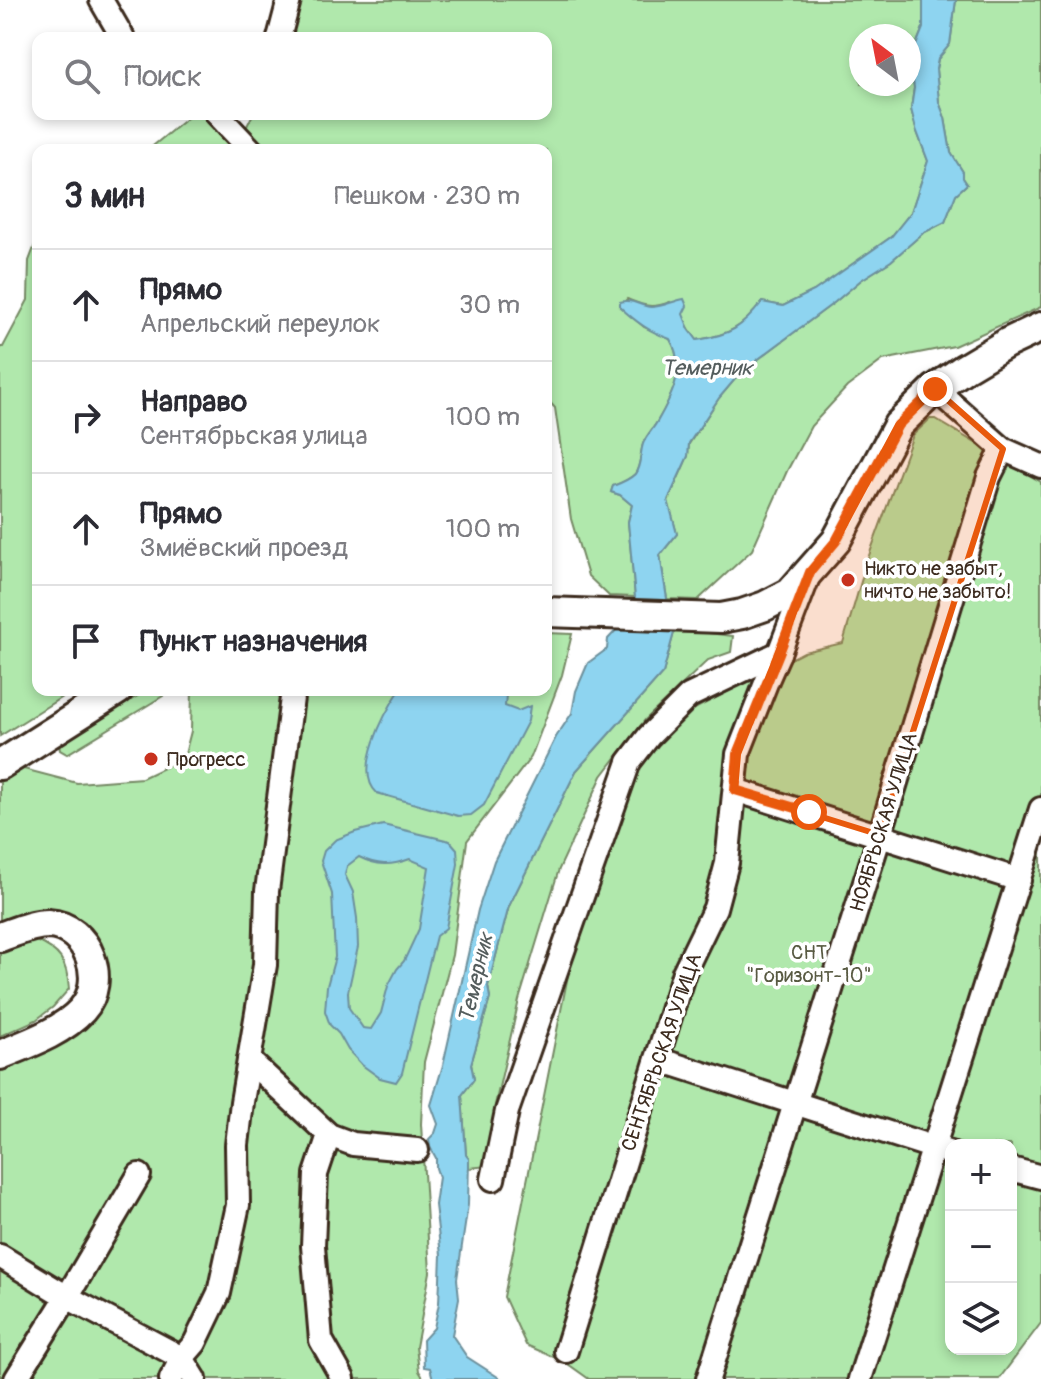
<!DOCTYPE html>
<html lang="ru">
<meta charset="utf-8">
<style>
body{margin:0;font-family:Pangolin,sans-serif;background:#f7f7f7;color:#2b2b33}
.controls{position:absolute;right:24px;bottom:24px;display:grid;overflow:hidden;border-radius:16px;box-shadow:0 4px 12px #0003}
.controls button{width:72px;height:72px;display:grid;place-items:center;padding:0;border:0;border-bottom:2px solid #e1e1e2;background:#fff;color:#2b2b33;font:40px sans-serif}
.compass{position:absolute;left:849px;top:24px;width:72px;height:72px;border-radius:50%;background:#fff;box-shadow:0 4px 12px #0003;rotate:328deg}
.stop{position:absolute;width:24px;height:24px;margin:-18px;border:6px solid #ea580c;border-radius:50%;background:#fff}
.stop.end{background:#ea580c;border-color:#fff;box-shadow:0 2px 8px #0008}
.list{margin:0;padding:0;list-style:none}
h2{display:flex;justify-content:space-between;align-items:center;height:104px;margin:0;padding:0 32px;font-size:34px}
h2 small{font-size:26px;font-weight:400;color:#7c7c81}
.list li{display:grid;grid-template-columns:52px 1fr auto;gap:24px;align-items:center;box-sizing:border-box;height:112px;padding:0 32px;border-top:2px solid #e1e1e2}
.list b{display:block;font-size:30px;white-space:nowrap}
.list p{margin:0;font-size:26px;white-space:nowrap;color:#7c7c81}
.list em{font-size:26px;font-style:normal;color:#7c7c81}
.icon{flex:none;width:44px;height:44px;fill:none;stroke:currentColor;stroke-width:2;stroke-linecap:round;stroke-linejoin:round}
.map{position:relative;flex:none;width:1041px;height:1379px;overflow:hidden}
.search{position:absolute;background:#fff;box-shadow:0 4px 12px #0003;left:32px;top:32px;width:520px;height:88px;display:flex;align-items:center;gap:20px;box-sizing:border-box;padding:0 28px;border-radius:16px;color:#7c7c81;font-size:30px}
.panel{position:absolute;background:#fff;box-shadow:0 4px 12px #0003;left:32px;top:144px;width:520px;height:552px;border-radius:16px}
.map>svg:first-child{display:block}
</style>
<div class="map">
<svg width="1041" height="1379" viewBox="0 0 1041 1379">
<rect width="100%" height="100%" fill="#fff"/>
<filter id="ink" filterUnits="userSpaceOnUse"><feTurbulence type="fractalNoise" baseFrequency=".0125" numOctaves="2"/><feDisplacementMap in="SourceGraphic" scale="16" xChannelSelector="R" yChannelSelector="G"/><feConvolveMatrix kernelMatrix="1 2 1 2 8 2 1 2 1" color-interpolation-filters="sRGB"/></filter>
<g filter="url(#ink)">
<!-- green -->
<g fill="#b0e8ac" stroke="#768965" stroke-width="2" fill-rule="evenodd">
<path d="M 296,0 L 923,0 L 923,28 L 910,60 L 914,88 L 911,109 L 916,129 L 928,161 L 911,212 L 891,237 L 814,291 L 783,306 L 762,302 C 742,328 729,335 697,340 C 685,325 684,315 670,302 C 651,309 645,306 627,299 L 620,307 L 644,327 L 670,339 C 687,368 672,396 657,422 C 653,429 646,436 643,444 C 640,453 641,466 635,474 C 629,480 621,483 613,486 L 611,492 L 620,495 L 632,505 L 628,522 L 635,597 L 609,596 L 588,576 L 571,519 L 555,408 L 546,398 L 546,150 L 268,150 L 246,128 L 253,114 L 546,114 L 546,38 L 284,38 ZM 861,36 L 909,36 L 909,84 L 861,84 Z"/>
<path d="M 956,0 L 1041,0 L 1041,307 L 954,346 L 883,360 L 847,387 L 811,426 L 787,471 L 752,550 L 698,600 L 667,599 L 660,555 L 677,534 L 668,501 L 688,456 L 689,444 L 719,398 L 741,372 L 835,302 L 861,280 L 891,261 L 923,233 L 945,222 L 956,194 L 967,184 L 963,178 L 963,172 L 951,153 L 945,118 L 939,102 L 936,69 L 938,59 L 950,44 Z"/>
<path d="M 192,114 L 207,114 L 242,150 L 148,150 Z"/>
<path d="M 38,237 L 38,690 L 73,690 L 0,736 L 0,347 L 3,347 L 28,300 L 29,261 Z"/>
<path d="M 930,419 L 935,419 L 1041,482 L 1041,1323 L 999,1379 L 589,1379 L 565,1362 L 526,1345 L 504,1297 L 579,920 L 628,784 L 679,717 L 804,652 L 843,643 L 867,561 L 913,435 ZM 951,1145 L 1011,1145 L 1011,1349 L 951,1349 Z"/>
<path d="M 675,629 L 733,636 L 731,652 L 708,660 L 645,720 L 602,776 L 559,869 L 519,1000 L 495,1105 L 488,1166 L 469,1168 L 469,1159 L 466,1155 L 462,1095 L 474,1079 L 471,1064 L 490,998 L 488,986 L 509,906 L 576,771 L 663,673 Z"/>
<path d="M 546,633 L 572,634 L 562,675 L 531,757 L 467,841 L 452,955 L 424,1062 L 421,1124 L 430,1272 L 416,1347 L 419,1371 L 424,1379 L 0,1379 L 0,1064 L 90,1019 L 108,984 C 99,960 92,934 74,915 L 47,913 L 0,926 L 0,775 L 20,768 L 77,783 L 142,778 L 184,758 L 191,731 L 192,690 L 546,690 Z"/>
<path d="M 148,690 L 163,690 L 163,696 L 67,754 L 60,750 L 59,745 L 60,742 Z"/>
<path d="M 35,940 C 60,951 67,961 69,989 L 53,1007 L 36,1020 L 0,1036 L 0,948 L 13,943 Z"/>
</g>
<!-- water -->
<g fill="#8ed4f0" stroke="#6d909c" stroke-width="2" fill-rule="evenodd">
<path d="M 923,0 L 956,0 L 950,44 L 938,59 L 936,69 L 939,102 L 945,118 L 951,153 L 963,172 L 963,178 L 967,184 L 956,194 L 945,222 L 923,233 L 891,261 L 861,280 L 835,302 L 741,372 L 719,398 L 689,443 L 688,456 L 668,500 L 677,534 L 660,555 L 667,599 L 675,629 L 663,673 L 576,771 L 509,906 L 488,986 L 490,998 L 471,1064 L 474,1079 L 462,1095 L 466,1155 L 469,1159 L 468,1205 L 457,1279 L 459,1298 L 452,1335 L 467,1357 L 501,1379 L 433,1379 L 430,1368 L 424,1367 L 423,1340 L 434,1328 L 439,1303 L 441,1255 L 435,1205 L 439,1177 L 436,1168 L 436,1158 L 430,1147 L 429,1139 L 435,1133 L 438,1124 L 431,1105 L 443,1065 L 478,910 L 494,861 L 556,737 L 572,713 L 576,691 L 588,663 L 607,649 L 608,639 L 621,625 L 635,597 L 628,522 L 632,505 L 620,495 L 611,492 L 613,486 C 621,483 629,480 635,474 C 641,466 640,453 643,444 C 646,436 653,429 657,422 C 672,396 687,368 670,339 C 650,332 636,322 620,307 L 620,302 C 632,298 639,306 651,307 C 661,307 673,301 684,299 L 687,306 L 683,314 L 689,329 L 697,340 C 730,335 742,328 762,302 L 783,306 L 814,291 L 891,237 L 911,212 L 928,161 L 916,129 L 911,109 L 914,88 L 910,60 L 923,28 Z"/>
<path d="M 400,690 L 512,690 L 506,695 L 505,706 L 518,711 L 530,706 L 528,721 L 484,805 L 471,815 L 458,816 L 377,793 C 353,771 385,712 400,690 Z"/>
<path d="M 383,825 L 450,841 L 457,849 L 458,864 L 446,928 L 436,936 L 402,1073 L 396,1082 L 380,1078 L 362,1065 L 348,1050 L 339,1034 L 330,1025 L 325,1011 L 327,986 L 335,957 L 332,894 L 321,861 L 324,851 L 335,840 L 355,832 ZM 359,857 C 377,866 391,866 410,859 L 429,867 L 419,929 L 404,961 L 397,969 L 388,986 L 381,1013 L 371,1029 L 363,1028 L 349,1008 L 348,992 L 358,947 L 357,918 L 353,892 L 345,875 L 347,866 Z"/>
</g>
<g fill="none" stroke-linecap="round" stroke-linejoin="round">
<defs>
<g id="minor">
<path d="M 101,0 L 123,38"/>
<path d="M 279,38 L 289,0"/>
<path d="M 217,114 L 251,150"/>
<path d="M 935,389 L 1003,449 L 1041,466"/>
<path d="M 735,790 L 1019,880"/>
<path d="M 657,1059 L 951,1153"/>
<path d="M 249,1060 L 329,1135 L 353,1144 L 417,1150"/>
<path d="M 329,1135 L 316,1174 L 313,1246 L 321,1340 L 343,1379"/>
<path d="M 1011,1169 L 1041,1177"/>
<path d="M 493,1179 L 507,1111 L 629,762 L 649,736 L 689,696 L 779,653"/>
<path d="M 0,1256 L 67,1297 L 182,1358 L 195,1379"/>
<path d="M 566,1351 L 684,972 L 715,908 L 727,863 L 738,754 L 768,678 L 779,653 L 808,577"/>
<path d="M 16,1379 L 67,1297 L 139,1175"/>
<path d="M 171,1379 L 182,1358 L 195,1343 L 219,1293 L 238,1205 L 237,1145 L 242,1102 L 265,965 L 267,891 L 293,690"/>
<path d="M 708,1379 L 880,835 L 989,477 L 1003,449"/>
<path d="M 860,1379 L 1041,809"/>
</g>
<g id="major">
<path d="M 546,612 L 721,618 L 742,614 L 765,606 L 790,593 L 836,541 L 898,425 L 935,389 L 965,368 L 1007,343 L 1041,327"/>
<path d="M 0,765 L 118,690"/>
<path d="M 0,937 C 15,932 32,924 48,924 C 89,926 108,981 82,1010 C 62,1032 27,1044 0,1055"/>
</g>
</defs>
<!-- minor casing -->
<use href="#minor" stroke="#3b2a1e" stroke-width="28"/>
<!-- major casing -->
<use href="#major" stroke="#3b2a1e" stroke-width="34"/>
<!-- minor -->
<use href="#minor" stroke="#fff" stroke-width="22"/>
<!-- major -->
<use href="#major" stroke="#fff" stroke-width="28"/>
</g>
</g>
<g fill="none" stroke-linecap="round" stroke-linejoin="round" filter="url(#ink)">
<!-- route -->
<path stroke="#ea580c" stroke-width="10" d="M 809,812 L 735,790 L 738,754 L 779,653 L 810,572 L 836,541 L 898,425 L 935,389"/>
</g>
<!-- marked area -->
<path fill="#e8590c" fill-opacity="0.2" stroke="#e8590c" stroke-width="6" stroke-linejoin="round" d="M 935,389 L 1003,449 L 880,835 L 735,790 L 738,754 L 810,572 L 836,541 L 898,425 Z"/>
<!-- markers -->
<g fill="#c8321e" stroke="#fff" stroke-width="3">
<circle cx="848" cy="580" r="8"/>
<circle cx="151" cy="759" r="8"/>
</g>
<g text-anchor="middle" stroke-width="7" stroke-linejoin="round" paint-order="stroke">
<!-- poi labels -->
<g font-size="20" fill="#3b2a1e" stroke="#fff" text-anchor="start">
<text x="864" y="575">Никто не забыт,<tspan x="864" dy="23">ничто не забыто!</tspan></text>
<text x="167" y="766">Прогресс</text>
</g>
<!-- street labels -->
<g font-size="20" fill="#3b2a1e" stroke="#fff">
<text transform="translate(883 822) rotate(-73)" y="7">НОЯБРЬСКАЯ УЛИЦА</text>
<text transform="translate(661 1052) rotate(-71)" y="7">СЕНТЯБРЬСКАЯ УЛИЦА</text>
</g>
<!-- park labels -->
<g font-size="20" fill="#585a42" stroke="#fff">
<text x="809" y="959">СНТ<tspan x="809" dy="23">"Горизонт-10"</tspan></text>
</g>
<!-- water labels -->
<g font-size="22" font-style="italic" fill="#545d5d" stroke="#fff">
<text x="707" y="375">Темерник</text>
<text transform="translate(475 978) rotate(-77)" y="8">Темерник</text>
</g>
</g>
</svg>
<div class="controls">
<button>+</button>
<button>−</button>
<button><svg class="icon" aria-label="layers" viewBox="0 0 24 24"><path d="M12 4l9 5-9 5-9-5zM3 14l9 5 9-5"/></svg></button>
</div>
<svg class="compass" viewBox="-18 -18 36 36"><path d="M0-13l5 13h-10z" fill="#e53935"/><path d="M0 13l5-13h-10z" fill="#7c7c81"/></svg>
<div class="stop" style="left:809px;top:812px"></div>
<div class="stop end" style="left:935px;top:389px"></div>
<div class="search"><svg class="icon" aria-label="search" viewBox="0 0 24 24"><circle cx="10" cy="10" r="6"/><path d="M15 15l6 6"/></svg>Поиск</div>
<section class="panel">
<h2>3 мин<small>Пешком · 230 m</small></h2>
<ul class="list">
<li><svg class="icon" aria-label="ahead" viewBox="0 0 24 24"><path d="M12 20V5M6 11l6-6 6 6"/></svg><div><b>Прямо</b><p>Апрельский переулок</p></div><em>30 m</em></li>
<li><svg class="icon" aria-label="right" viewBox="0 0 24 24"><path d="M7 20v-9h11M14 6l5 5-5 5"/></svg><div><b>Направо</b><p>Сентябрьская улица</p></div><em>100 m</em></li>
<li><svg class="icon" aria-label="ahead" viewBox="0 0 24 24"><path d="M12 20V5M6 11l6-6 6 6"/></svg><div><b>Прямо</b><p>Змиёвский проезд</p></div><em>100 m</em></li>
<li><svg class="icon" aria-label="arrive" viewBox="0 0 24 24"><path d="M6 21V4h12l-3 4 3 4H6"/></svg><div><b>Пункт назначения</b></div></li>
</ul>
</section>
</div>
